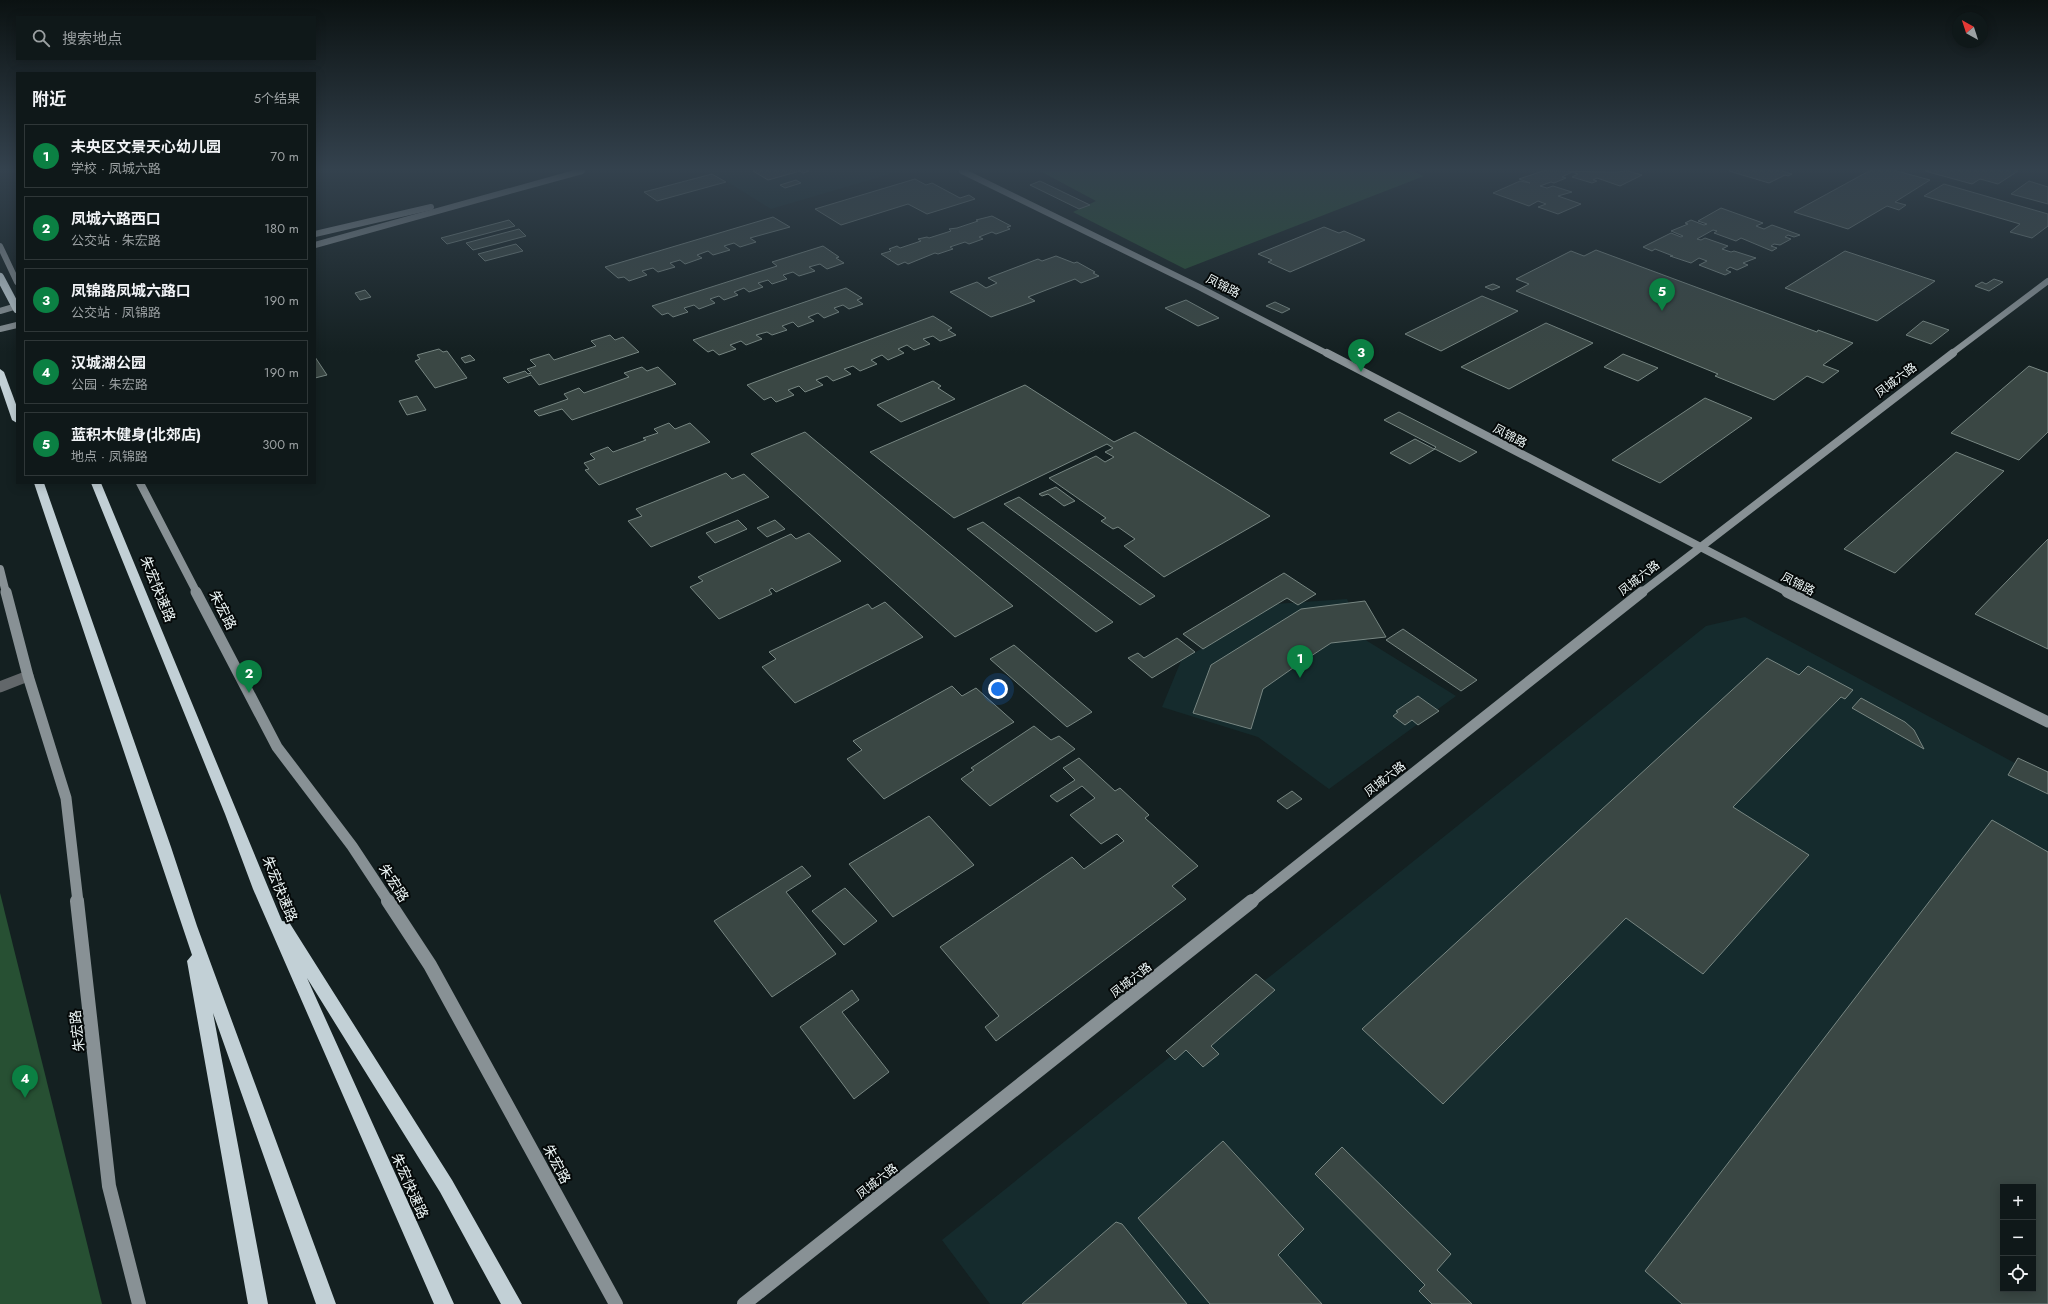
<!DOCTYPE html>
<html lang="zh">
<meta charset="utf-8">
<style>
body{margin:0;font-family:Jost,"Noto Sans SC",sans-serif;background:#182122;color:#f1f3f6}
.controls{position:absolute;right:12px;bottom:12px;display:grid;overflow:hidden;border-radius:0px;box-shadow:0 2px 10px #0003}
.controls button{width:36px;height:36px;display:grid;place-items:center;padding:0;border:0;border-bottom:1px solid #2f3738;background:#0f1819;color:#f1f3f6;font:20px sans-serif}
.compass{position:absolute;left:1952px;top:12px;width:36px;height:36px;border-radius:50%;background:#0f1819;box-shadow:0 2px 10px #0003;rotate:321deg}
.you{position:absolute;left:998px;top:689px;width:14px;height:14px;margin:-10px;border:3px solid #fff;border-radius:50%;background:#1a73e8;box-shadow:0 0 0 6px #1a73e833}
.badge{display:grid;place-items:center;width:26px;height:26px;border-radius:50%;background:#0b8043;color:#fff;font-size:13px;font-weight:700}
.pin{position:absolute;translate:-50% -33px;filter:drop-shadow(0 1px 2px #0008)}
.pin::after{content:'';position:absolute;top:21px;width:14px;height:12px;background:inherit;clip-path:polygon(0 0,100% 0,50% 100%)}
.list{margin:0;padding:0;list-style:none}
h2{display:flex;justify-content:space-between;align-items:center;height:52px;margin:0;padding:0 16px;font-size:17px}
h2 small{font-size:13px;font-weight:400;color:#9ba0a2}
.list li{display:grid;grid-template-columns:26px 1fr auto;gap:12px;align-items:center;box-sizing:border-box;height:64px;margin:0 8px 8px;padding:0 8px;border:1px solid #2f3738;border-radius:0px}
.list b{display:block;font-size:15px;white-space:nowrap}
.list p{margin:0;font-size:13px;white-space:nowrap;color:#9ba0a2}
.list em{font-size:13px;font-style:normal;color:#9ba0a2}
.icon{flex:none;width:22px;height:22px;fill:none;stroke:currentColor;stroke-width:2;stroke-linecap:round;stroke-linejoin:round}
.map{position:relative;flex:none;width:2048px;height:1304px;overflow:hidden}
.search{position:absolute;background:#0f1819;box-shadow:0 2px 10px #0003;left:16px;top:16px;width:300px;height:44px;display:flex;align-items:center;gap:10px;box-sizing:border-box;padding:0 14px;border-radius:0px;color:#9ba0a2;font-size:15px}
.panel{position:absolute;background:#0f1819;box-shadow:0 2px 10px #0003;left:16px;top:72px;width:300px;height:412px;border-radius:0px}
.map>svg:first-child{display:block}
</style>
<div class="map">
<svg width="2048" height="1304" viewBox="0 0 2048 1304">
<rect width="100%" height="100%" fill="#142021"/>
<!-- built -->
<g fill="#152b2d" fill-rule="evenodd">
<path d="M 710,171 L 900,171 L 771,209 Z"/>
<path d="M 1347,599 L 1364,639 L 1456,696 L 1329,789 L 1258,737 L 1162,707 L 1181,661 L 1275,604 Z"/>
<path d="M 1745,617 L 2048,781 L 2048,1304 L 990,1304 L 942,1240 L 1706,626 ZM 2003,1187 L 2033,1187 L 2033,1289 L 2003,1289 Z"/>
</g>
<!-- green -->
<g fill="#275033">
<path d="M 1040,171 L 1412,171 L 1424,176 L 1185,269 L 1073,212 L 1096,201 Z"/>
<path d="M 0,893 L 102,1304 L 0,1304 Z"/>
</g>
<!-- building -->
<g fill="#3a4744" stroke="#778682" fill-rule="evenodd">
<path d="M 753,171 L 809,171 L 803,173 L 800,171 L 768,180 Z"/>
<path d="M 1543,171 L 1616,172 L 1628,171 L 1642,175 L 1620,186 L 1597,178 L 1593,180 L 1597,181 L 1592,183 L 1572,177 L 1578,174 L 1572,172 L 1562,177 L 1566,178 L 1554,183 L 1551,182 L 1540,186 L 1547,188 L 1553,186 L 1572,192 L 1558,196 L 1581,204 L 1558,214 L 1538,207 L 1546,204 L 1538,201 L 1529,206 L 1493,193 L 1520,181 L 1530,183 L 1519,179 Z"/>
<path d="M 1729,171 L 1782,171 L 1792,174 L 1788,176 L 1785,175 L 1769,183 Z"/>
<path d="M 1869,171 L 1897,171 L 1930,180 L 1895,202 L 1906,205 L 1899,210 L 1887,206 L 1848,229 L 1794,212 Z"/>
<path d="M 1925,171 L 2018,171 L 1998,184 L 1980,179 L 1972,184 Z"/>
<path d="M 712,174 L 726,182 L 657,201 L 644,192 Z"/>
<path d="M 915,179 L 926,185 L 932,183 L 960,198 L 969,195 L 975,199 L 927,214 L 908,204 L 841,225 L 815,209 Z"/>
<path d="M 796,180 L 801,183 L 785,188 L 780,185 Z"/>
<path d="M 1040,181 L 1090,205 L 1079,209 L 1030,185 Z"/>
<path d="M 2029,181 L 2048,187 L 2048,204 L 2011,194 Z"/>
<path d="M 1944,184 L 2048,214 L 2048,226 L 2032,238 L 2010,232 L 2020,224 L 1924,196 Z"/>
<path d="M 1721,208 L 1763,223 L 1756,226 L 1764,229 L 1772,225 L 1800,235 L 1794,237 L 1788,235 L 1785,237 L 1791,239 L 1780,245 L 1774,244 L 1771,246 L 1777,248 L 1772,251 L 1741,238 L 1736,241 L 1714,233 L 1717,231 L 1713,230 L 1697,239 L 1701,240 L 1705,238 L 1728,246 L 1722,249 L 1731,252 L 1734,251 L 1756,258 L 1743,263 L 1748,265 L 1737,270 L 1730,267 L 1726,270 L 1731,272 L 1725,275 L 1699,265 L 1707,261 L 1699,258 L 1691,263 L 1670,256 L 1673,256 L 1655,249 L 1652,251 L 1643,247 L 1671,233 L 1681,237 L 1683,236 L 1671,231 L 1688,224 L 1685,223 L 1691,220 L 1704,225 L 1707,224 L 1698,221 Z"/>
<path d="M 992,216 L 1011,226 L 1007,227 L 1010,229 L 996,234 L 992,232 L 979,237 L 983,239 L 969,244 L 965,242 L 950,247 L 953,249 L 938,254 L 935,253 L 908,264 L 905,262 L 898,265 L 881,254 L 891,251 L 889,249 L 897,246 L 900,248 L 921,241 L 918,239 L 927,237 L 929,238 L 951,231 L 949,229 L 957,228 L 978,221 L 976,220 Z"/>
<path d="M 773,217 L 790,227 L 750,238 L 756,242 L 740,247 L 734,243 L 724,246 L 730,250 L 713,255 L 708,251 L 697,255 L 702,258 L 685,264 L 680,260 L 670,263 L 675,267 L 658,272 L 653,268 L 642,271 L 647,275 L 629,281 L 624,277 L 618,278 L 605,267 Z"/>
<path d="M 509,220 L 515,226 L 447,244 L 441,238 Z"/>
<path d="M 1324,227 L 1339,233 L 1344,231 L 1365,240 L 1290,272 L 1268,262 L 1272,260 L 1258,254 Z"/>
<path d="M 519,229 L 526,236 L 473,250 L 466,243 Z"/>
<path d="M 516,244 L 523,251 L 485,261 L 478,254 Z"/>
<path d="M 823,246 L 839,257 L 836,258 L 844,263 L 827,269 L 820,264 L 809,267 L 815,271 L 799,276 L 793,272 L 783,275 L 787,279 L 772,284 L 768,280 L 758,283 L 763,287 L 749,292 L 744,288 L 734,292 L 738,295 L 724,300 L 719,296 L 710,299 L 715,303 L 699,309 L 694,305 L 684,308 L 688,312 L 673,317 L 668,313 L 662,315 L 652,306 L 777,266 L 772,262 Z"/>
<path d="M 1596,250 L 1817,332 L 1818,330 L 1853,343 L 1823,365 L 1839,371 L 1823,383 L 1807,376 L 1774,400 L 1715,376 L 1718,374 L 1516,291 L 1529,284 L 1516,279 L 1571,251 L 1584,256 Z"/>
<path d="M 1845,251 L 1935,281 L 1877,321 L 1785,288 Z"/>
<path d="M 1056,256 L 1074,263 L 1077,262 L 1095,272 L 1093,273 L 1099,276 L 1081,283 L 1075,279 L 1028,297 L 1035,301 L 991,317 L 950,292 L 977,282 L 986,288 L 997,283 L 988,278 L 1038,259 L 1042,261 Z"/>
<path d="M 1994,279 L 2003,282 L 1989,291 L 1975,286 L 1982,282 L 1986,284 Z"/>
<path d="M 1493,284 L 1500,287 L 1492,290 L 1485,287 Z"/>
<path d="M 846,288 L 862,298 L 857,300 L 863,304 L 849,309 L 843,305 L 834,308 L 839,312 L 824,318 L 818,313 L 808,317 L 814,321 L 798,327 L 793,322 L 782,326 L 787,330 L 772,335 L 767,332 L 756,335 L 762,339 L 746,345 L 741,341 L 730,345 L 736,349 L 719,355 L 713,350 L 708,352 L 693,340 Z"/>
<path d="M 365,290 L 371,297 L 360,300 L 355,293 Z"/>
<path d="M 1482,296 L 1518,311 L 1441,351 L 1405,334 Z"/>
<path d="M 1186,300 L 1219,318 L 1198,326 L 1165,308 Z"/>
<path d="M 1275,302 L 1290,309 L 1282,313 L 1266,306 Z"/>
<path d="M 933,316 L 952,328 L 948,330 L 956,335 L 940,341 L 933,336 L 923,339 L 930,344 L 914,350 L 907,345 L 898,349 L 904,353 L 888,360 L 882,355 L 871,360 L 877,364 L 860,371 L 853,366 L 844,369 L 851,374 L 833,381 L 827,376 L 816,380 L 823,385 L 805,392 L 799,386 L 788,390 L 794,395 L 776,402 L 771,397 L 764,400 L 747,385 Z"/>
<path d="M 1923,321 L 1949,330 L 1931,344 L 1906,335 Z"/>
<path d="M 1546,323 L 1593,343 L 1509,389 L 1461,367 Z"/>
<path d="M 610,335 L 615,340 L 623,337 L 639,352 L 539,385 L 531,375 L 508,383 L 503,378 L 525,371 L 528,374 L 531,373 L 527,369 L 536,366 L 530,360 L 549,354 L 554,360 L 596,346 L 591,341 Z"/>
<path d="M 439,349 L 443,352 L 447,351 L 467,378 L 435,388 L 415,361 L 420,359 L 417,355 Z"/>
<path d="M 1623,354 L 1658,368 L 1638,381 L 1604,367 Z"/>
<path d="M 470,355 L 475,360 L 465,363 L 461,358 Z"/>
<path d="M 315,357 L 327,375 L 315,378 Z"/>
<path d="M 2029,366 L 2048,373 L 2048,432 L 2019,460 L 1951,433 Z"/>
<path d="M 642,367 L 647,371 L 658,367 L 676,384 L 572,420 L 562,409 L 539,416 L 534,411 L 568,399 L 564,394 L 579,388 L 584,393 L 629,377 L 624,373 Z"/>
<path d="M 933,381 L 941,386 L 938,388 L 955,399 L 901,422 L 877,405 Z"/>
<path d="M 1025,385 L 1114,442 L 1135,432 L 1270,516 L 1164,577 L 1124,546 L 1135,539 L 1118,527 L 1113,529 L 1101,521 L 1106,518 L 1049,478 L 1096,456 L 1105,462 L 1114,457 L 1105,452 L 1113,448 L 1107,444 L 954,518 L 870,452 Z"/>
<path d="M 417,396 L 426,410 L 407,415 L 399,401 Z"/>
<path d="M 1705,398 L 1752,418 L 1660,483 L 1612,460 Z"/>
<path d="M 1399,412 L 1477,452 L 1460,462 L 1435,449 L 1410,464 L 1390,453 L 1415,439 L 1434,449 L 1436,447 L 1384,420 Z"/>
<path d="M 669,423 L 675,429 L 690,423 L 710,442 L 599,485 L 585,470 L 589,469 L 584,463 L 595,459 L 590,454 L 608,447 L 613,452 L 646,440 L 643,438 L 658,433 L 654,429 Z"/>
<path d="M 805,432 L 1013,606 L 955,637 L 751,454 Z"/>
<path d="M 1956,452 L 2004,471 L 1895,573 L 1844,549 Z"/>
<path d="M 726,473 L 732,479 L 744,474 L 769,497 L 651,547 L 628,521 L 642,516 L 636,509 Z"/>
<path d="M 1056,487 L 1075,501 L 1064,506 L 1048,494 L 1042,496 L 1039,494 Z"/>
<path d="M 1019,497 L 1155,596 L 1140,605 L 1004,504 Z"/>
<path d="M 738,520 L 747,529 L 715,543 L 706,533 Z"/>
<path d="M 775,520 L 785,529 L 767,537 L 757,528 Z"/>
<path d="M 983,522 L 1113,622 L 1096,632 L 967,529 Z"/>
<path d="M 809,533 L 841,561 L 776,592 L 772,588 L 769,590 L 772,594 L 719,619 L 690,587 L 703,581 L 698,577 L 791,534 L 796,539 Z"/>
<path d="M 2048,539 L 2048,649 L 1975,614 Z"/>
<path d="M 1284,573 L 1316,594 L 1298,605 L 1287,598 L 1203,649 L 1183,634 Z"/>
<path d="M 1365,601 L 1386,637 L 1331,643 L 1302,662 L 1305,668 L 1303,672 L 1300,672 L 1293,668 L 1263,689 L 1251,729 L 1193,713 L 1211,665 L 1301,609 Z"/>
<path d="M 885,602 L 923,637 L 795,703 L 762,667 L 776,659 L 769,652 L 868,604 L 872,609 Z"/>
<path d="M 1403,629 L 1477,680 L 1461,691 L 1386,640 Z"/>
<path d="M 1177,638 L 1195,652 L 1152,678 L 1128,658 L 1138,653 L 1144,658 Z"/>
<path d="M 1014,645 L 1092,712 L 1067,727 L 990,659 Z"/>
<path d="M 1767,658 L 1799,675 L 1808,666 L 1853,690 L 1845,699 L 1841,697 L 1733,807 L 1809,855 L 1703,974 L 1626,918 L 1443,1104 L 1362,1029 Z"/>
<path d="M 952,686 L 962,696 L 976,688 L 1014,722 L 884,799 L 847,759 L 862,750 L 853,741 Z"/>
<path d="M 1418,696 L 1439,711 L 1418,725 L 1412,720 L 1405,725 L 1393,716 L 1398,712 L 1396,711 Z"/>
<path d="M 1861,698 L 1905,722 L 1914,730 L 1924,749 L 1852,708 Z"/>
<path d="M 1034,726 L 1051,740 L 1059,736 L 1075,749 L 990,806 L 961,779 L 974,770 L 971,768 Z"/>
<path d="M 1079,758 L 1115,791 L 1120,788 L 1149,815 L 1145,818 L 1198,866 L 1172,886 L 1186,899 L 996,1041 L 985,1027 L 999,1016 L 940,947 L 1072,857 L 1084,869 L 1124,841 L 1117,834 L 1101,844 L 1070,815 L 1095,798 L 1082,786 L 1057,802 L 1050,796 L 1075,780 L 1063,768 Z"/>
<path d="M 2018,758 L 2048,772 L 2048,794 L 2008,775 Z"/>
<path d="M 1292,791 L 1302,799 L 1287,809 L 1277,801 Z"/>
<path d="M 929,816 L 974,865 L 893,917 L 849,864 Z"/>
<path d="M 1992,820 L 2048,852 L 2048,1304 L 1682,1304 L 1645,1271 ZM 2003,1187 L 2033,1187 L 2033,1289 L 2003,1289 Z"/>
<path d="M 802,866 L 811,876 L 786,892 L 836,954 L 772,997 L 714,921 Z"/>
<path d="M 845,888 L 877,921 L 844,945 L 812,911 Z"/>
<path d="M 1256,974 L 1275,990 L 1211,1046 L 1219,1054 L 1203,1067 L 1186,1050 L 1175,1060 L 1166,1051 Z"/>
<path d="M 852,990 L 859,1000 L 842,1012 L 889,1072 L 854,1099 L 800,1027 Z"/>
<path d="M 1223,1141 L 1304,1229 L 1278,1255 L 1322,1304 L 1210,1304 L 1138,1218 Z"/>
<path d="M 1342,1147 L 1451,1254 L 1437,1270 L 1472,1304 L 1432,1304 L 1419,1291 L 1425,1285 L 1315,1174 Z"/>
<path d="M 1116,1222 L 1122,1224 L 1187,1304 L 1022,1304 Z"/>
</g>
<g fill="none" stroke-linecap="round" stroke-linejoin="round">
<!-- street -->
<path stroke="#62676a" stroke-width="11" d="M 0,687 L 28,676"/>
<!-- secondary-far3 -->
<g stroke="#889195" stroke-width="6">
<path d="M 962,171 L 1199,287 L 1328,354"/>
<path d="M 315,234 L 431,207"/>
<path d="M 315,245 L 582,171"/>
<path d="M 0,246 L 17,282"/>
<path d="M 0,311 L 17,306"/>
<path d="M 0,329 L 17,325"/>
<path d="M 1951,354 L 2048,281"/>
</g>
<!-- secondary-far2 -->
<g stroke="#889195" stroke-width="8">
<path d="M 1327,353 L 1789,593"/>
<path d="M 140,483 L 197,593"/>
<path d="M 0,569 L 6,593"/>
<path d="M 1641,593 L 1953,353"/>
</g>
<!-- secondary-far1 -->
<g stroke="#889195" stroke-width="11">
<path d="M 6,592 L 28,676 L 66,798 L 78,902"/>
<path d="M 196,592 L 277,747 L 352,846 L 389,902"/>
<path d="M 1787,592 L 2048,722"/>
<path d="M 1251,902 L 1642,592"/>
</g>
<!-- secondary -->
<g stroke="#889195" stroke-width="14">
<path d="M 77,901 L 109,1186 L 139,1304"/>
<path d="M 388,901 L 430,965 L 616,1304"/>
<path d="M 744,1304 L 1252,901"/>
</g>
<!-- highway -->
<g fill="#c2d0d6" fill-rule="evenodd">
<path d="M 0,369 L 4,372 L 17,407 L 17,423 L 12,420 L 0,385 Z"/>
<path d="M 34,483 L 44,483 L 171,847 L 197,926 L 336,1304 L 316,1304 L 213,1013 L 268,1304 L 248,1304 L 187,961 L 192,955 Z"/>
<path d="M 91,483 L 101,483 L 282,921 L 289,922 L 452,1180 L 522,1304 L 501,1304 L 440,1192 L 307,978 L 454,1304 L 434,1304 L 253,889 L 225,814 Z"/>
</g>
<!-- highway-bridge -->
<path stroke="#c2d0d6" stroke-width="8" d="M 0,277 L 17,309"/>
</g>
<!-- sky -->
<linearGradient id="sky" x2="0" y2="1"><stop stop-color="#0b1212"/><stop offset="0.48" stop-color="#34424e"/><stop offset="1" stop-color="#34424e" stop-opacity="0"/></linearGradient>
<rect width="2048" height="353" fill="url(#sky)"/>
<g text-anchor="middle" stroke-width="4" stroke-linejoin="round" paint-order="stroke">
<!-- street labels -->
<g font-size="12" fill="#eef7f7" stroke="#050909">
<text transform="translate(1223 286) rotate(27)" y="4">凤锦路</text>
<text transform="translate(1896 380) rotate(-37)" y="4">凤城六路</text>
<text transform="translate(1510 436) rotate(28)" y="4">凤锦路</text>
<text transform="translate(1639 578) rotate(-38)" y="4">凤城六路</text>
<text transform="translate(1798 584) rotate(27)" y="4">凤锦路</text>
<text transform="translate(1385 779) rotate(-38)" y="4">凤城六路</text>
<text transform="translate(1131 980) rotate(-38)" y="4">凤城六路</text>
<text transform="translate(877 1181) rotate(-38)" y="4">凤城六路</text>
</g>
<!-- near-street labels -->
<g font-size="14" fill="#eef7f7" stroke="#050909">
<text transform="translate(158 589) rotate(68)" y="5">朱宏快速路</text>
<text transform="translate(223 610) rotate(63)" y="5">朱宏路</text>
<text transform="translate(394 883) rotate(57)" y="5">朱宏路</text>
<text transform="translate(280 889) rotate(68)" y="5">朱宏快速路</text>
<text transform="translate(77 1031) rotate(-96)" y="5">朱宏路</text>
<text transform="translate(557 1164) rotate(62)" y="5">朱宏路</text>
<text transform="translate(410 1186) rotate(66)" y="5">朱宏快速路</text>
</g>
</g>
</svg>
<div class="controls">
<button>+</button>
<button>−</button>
<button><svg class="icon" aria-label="locate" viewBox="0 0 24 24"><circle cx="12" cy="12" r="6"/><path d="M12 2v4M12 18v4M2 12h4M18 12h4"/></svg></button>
</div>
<svg class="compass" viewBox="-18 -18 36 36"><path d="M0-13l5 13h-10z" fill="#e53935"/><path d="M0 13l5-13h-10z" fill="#9ba0a2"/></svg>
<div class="you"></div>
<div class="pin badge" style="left:1300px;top:678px">1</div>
<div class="pin badge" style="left:249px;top:693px">2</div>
<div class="pin badge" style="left:1361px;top:372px">3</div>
<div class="pin badge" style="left:25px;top:1098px">4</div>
<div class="pin badge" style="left:1662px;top:311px">5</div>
<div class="search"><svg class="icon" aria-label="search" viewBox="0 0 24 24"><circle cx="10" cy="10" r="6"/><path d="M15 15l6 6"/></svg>搜索地点</div>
<section class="panel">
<h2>附近<small>5个结果</small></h2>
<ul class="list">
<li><span class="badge">1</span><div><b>未央区文景天心幼儿园</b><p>学校 · 凤城六路</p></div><em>70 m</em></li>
<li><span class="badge">2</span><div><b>凤城六路西口</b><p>公交站 · 朱宏路</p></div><em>180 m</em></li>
<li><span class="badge">3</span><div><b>凤锦路凤城六路口</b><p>公交站 · 凤锦路</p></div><em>190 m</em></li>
<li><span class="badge">4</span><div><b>汉城湖公园</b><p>公园 · 朱宏路</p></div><em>190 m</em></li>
<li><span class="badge">5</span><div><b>蓝积木健身(北郊店)</b><p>地点 · 凤锦路</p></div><em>300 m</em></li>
</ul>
</section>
</div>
